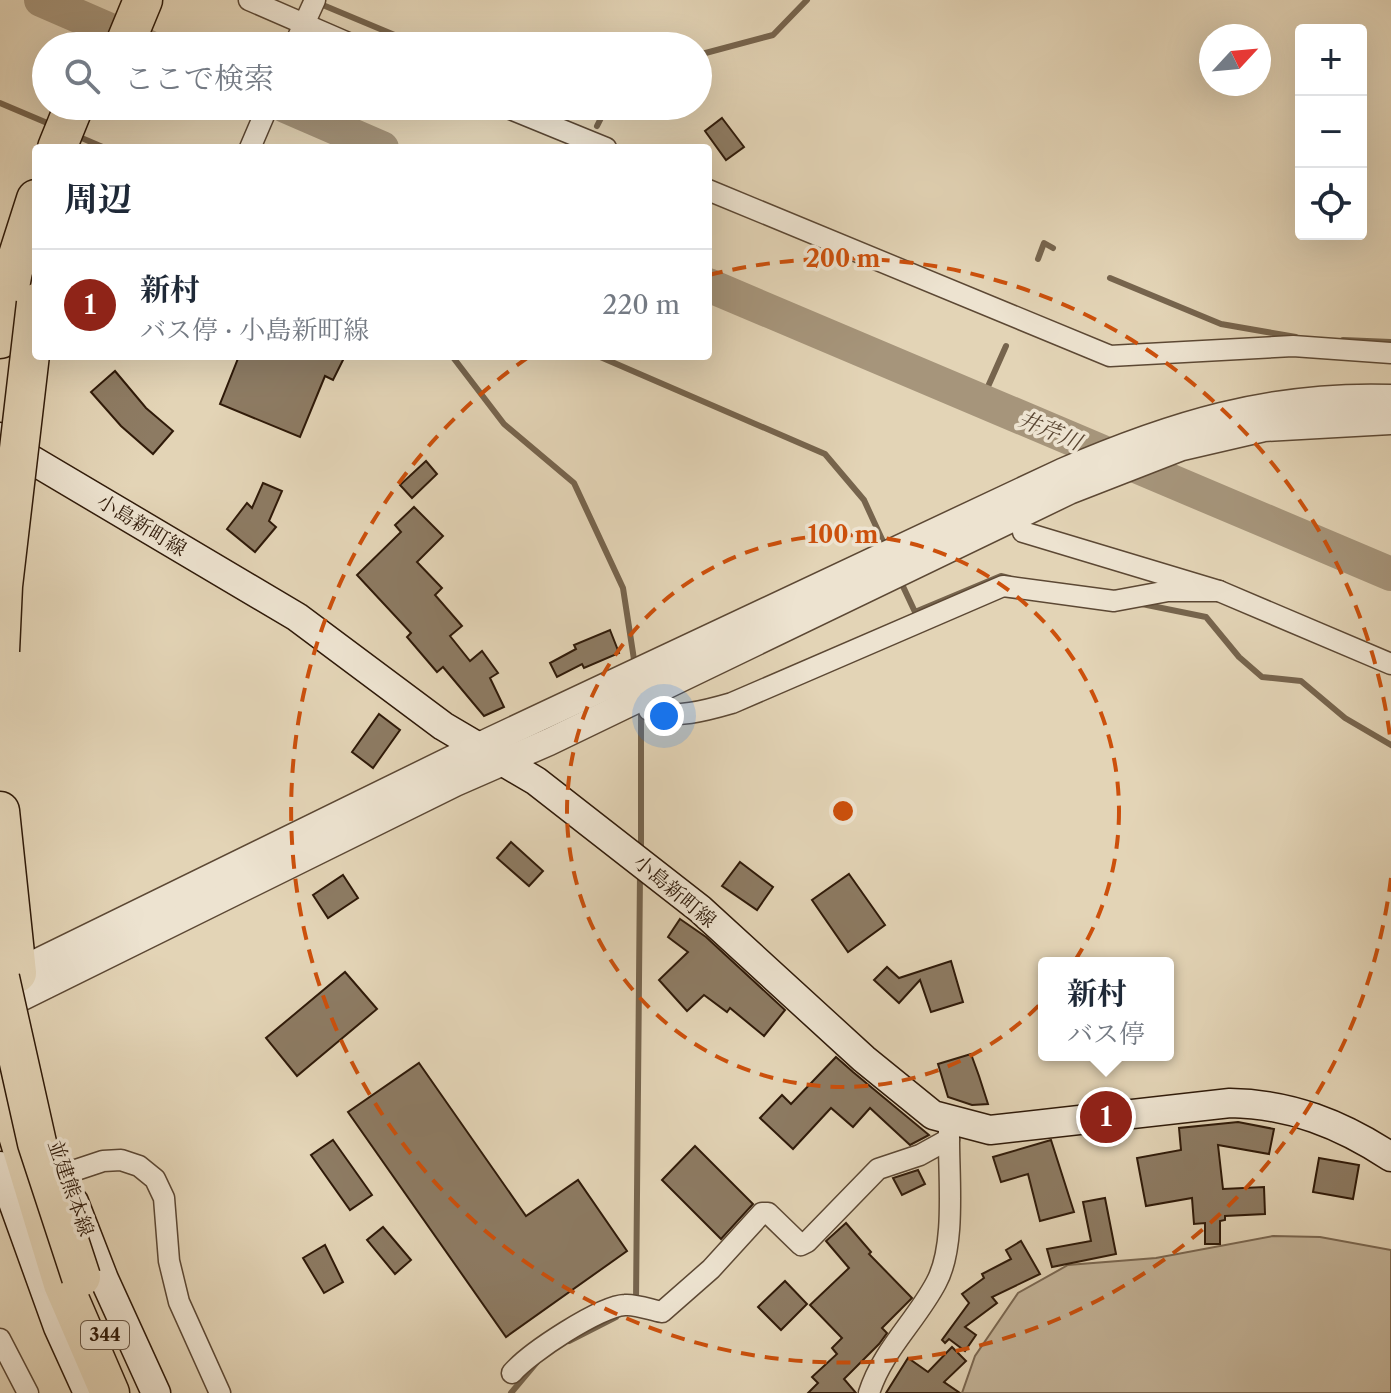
<!DOCTYPE html>
<html lang="ja">
<meta charset="utf-8">
<style>
body{margin:0;font-family:"Libre Caslon Text","Noto Serif JP",serif;background:#f6f6f7;color:#1f2937}
.controls{position:absolute;right:24px;top:24px;display:grid;overflow:hidden;border-radius:8px;box-shadow:0 8px 32px #0002}
.controls button{width:72px;height:72px;display:grid;place-items:center;padding:0;border:0;border-bottom:2px solid #e0e1e3;background:#fff;color:#1f2937;font:40px sans-serif}
.compass{position:absolute;left:1199px;top:24px;width:72px;height:72px;border-radius:50%;background:#fff;box-shadow:0 8px 32px #0002;rotate:64deg}
.you{position:absolute;left:664px;top:716px;width:28px;height:28px;margin:-20px;border:6px solid #fff;border-radius:50%;background:#1a73e8;box-shadow:0 0 0 12px #1a73e833}
.badge{display:grid;place-items:center;width:52px;height:52px;border-radius:50%;background:#8f2418;color:#fff;font-size:26px;font-weight:700}
.pin{position:absolute;translate:-50% -50%;border:4px solid #fff;box-shadow:0 2px 8px #0006}
.popup{position:absolute;left:1038px;top:957px;width:136px;height:104px;box-sizing:border-box;display:grid;place-content:center;border-radius:8px;background:#fff;filter:drop-shadow(0 2px 6px #0005);font-size:26px;white-space:nowrap;color:#747a83}
.popup b{font-size:30px;color:#1f2937}
.popup::after{content:'';position:absolute;left:50%;top:100%;margin-left:-16px;border:16px solid transparent;border-top-color:#fff}
.list{margin:0;padding:0;list-style:none}
h2{display:flex;justify-content:space-between;align-items:center;height:104px;margin:0;padding:0 32px;font-size:34px}
h2 small{font-size:26px;font-weight:400;color:#747a83}
.list li{display:grid;grid-template-columns:52px 1fr auto;gap:24px;align-items:center;box-sizing:border-box;height:112px;padding:0 32px;border-top:2px solid #e0e1e3}
.list b{display:block;font-size:30px;white-space:nowrap}
.list p{margin:0;font-size:26px;white-space:nowrap;color:#747a83}
.list em{font-size:26px;font-style:normal;color:#747a83}
.icon{flex:none;width:44px;height:44px;fill:none;stroke:currentColor;stroke-width:2;stroke-linecap:round;stroke-linejoin:round}
.map{position:relative;flex:none;width:1391px;height:1393px;overflow:hidden}
.search{position:absolute;background:#fff;box-shadow:0 8px 32px #0002;left:32px;top:32px;width:680px;height:88px;display:flex;align-items:center;gap:20px;box-sizing:border-box;padding:0 28px;border-radius:44px;color:#747a83;font-size:30px}
.panel{position:absolute;background:#fff;box-shadow:0 8px 32px #0002;left:32px;top:144px;width:680px;height:216px;border-radius:8px}
.map>svg:first-child{display:block}
</style>
<div class="map">
<svg width="1391" height="1393" viewBox="0 0 1391 1393">
<rect width="100%" height="100%" fill="#e3d4b6"/>
<filter id="stains"><feTurbulence type="fractalNoise" baseFrequency=".0025" numOctaves="4"/><feColorMatrix values="0 0 0 0 .2 0 0 0 0 .09 0 0 0 0 .02 0 0 0 .5 -.17"/></filter>
<radialGradient id="worn" r=".72"><stop offset=".6" stop-color="#630" stop-opacity="0"/><stop offset="1" stop-color="#630" stop-opacity=".3"/></radialGradient>
<!-- green -->
<path fill="#c4b499" stroke="#7a6751" stroke-width="2" d="M 1273,1236 L 1320,1237 L 1391,1250 L 1391,1393 L 962,1393 L 975,1356 L 1018,1293 L 1068,1265 L 1156,1258 Z"/>
<g fill="none" stroke-linecap="round" stroke-linejoin="round">
<!-- stream -->
<g stroke="#76644d" stroke-width="6">
<path d="M 318,3 L 421,46"/>
<path d="M 698,55 L 773,35 L 807,0"/>
<path d="M 0,103 L 52,125"/>
<path d="M 546,106 L 568,117 L 590,106"/>
<path d="M 597,126 L 607,106"/>
<path d="M 77,136 L 105,148"/>
<path d="M 1038,259 L 1044,243 L 1053,248"/>
<path d="M 1110,278 L 1221,324 L 1296,337"/>
<path d="M 1343,340 L 1391,342"/>
<path d="M 452,356 L 504,424 L 574,483 L 623,588 L 635,666"/>
<path d="M 598,356 L 825,454 L 864,500 L 886,548"/>
<path d="M 982,400 L 1006,346"/>
<path d="M 900,580 L 915,612 L 1001,576 L 1009,578"/>
<path d="M 1142,604 L 1206,617 L 1239,657 L 1262,677 L 1301,681 L 1345,718 L 1391,745"/>
<path d="M 641,709 L 641,854"/>
<path d="M 636,1302 L 640,873"/>
<path d="M 569,1341 L 616,1317"/>
<path d="M 511,1393 L 537,1362"/>
</g>
<!-- river -->
<g stroke="#a6957b" stroke-width="34">
<path d="M 41,0 L 147,46"/>
<path d="M 285,106 L 382,148"/>
<path d="M 708,285 L 1391,574"/>
</g>
</g>
<!-- building -->
<g fill="#8d7b63" stroke="#2f1a09" stroke-width="2">
<path d="M 722,118 L 744,147 L 726,160 L 705,131 Z"/>
<path d="M 239,356 L 345,356 L 333,380 L 325,376 L 300,437 L 220,404 Z"/>
<path d="M 115,371 L 146,408 L 173,431 L 153,454 L 121,426 L 91,392 Z"/>
<path d="M 426,461 L 437,474 L 412,498 L 400,485 Z"/>
<path d="M 263,483 L 282,491 L 269,521 L 276,527 L 255,552 L 227,529 L 247,503 L 252,508 Z"/>
<path d="M 414,507 L 443,536 L 417,562 L 442,588 L 435,595 L 462,626 L 450,636 L 470,661 L 482,651 L 498,673 L 490,678 L 504,707 L 484,716 L 443,667 L 437,672 L 407,637 L 411,633 L 357,575 L 401,532 L 395,525 Z"/>
<path d="M 610,630 L 619,653 L 584,668 L 582,664 L 557,677 L 550,663 L 576,649 L 574,645 Z"/>
<path d="M 379,714 L 400,730 L 373,768 L 352,752 Z"/>
<path d="M 511,842 L 543,871 L 529,886 L 497,858 Z"/>
<path d="M 740,862 L 773,887 L 757,910 L 722,886 Z"/>
<path d="M 849,874 L 885,925 L 848,952 L 812,900 Z"/>
<path d="M 343,875 L 358,898 L 328,918 L 313,895 Z"/>
<path d="M 680,919 L 706,937 L 785,1010 L 764,1036 L 730,1008 L 727,1012 L 704,995 L 687,1011 L 659,980 L 688,952 L 668,937 Z"/>
<path d="M 951,961 L 963,1002 L 931,1012 L 920,980 L 899,1003 L 874,980 L 887,967 L 899,978 Z"/>
<path d="M 345,972 L 377,1009 L 297,1076 L 266,1038 Z"/>
<path d="M 971,1054 L 979,1076 L 988,1104 L 972,1105 L 948,1097 L 938,1064 Z"/>
<path d="M 836,1057 L 853,1072 L 929,1135 L 910,1145 L 870,1108 L 853,1127 L 831,1108 L 793,1149 L 760,1118 L 782,1095 L 791,1104 Z"/>
<path d="M 419,1063 L 526,1216 L 578,1180 L 627,1251 L 506,1337 L 348,1112 Z"/>
<path d="M 1238,1122 L 1274,1129 L 1269,1154 L 1218,1145 L 1223,1189 L 1264,1187 L 1265,1214 L 1225,1216 L 1225,1220 L 1220,1221 L 1220,1244 L 1205,1244 L 1205,1223 L 1194,1224 L 1192,1198 L 1146,1206 L 1137,1158 L 1181,1150 L 1179,1128 Z"/>
<path d="M 333,1140 L 372,1195 L 350,1210 L 311,1155 Z"/>
<path d="M 1051,1140 L 1074,1212 L 1040,1221 L 1028,1174 L 1001,1182 L 993,1157 Z"/>
<path d="M 695,1146 L 753,1204 L 721,1239 L 662,1180 Z"/>
<path d="M 1319,1158 L 1359,1165 L 1353,1199 L 1313,1192 Z"/>
<path d="M 918,1170 L 925,1184 L 902,1195 L 893,1178 Z"/>
<path d="M 1105,1198 L 1116,1254 L 1052,1267 L 1047,1249 L 1091,1241 L 1083,1202 Z"/>
<path d="M 846,1223 L 871,1252 L 869,1254 L 912,1298 L 882,1328 L 887,1333 L 879,1344 L 844,1379 L 856,1393 L 808,1393 L 818,1383 L 812,1377 L 837,1354 L 832,1348 L 842,1338 L 810,1305 L 849,1268 L 826,1241 Z"/>
<path d="M 383,1227 L 411,1260 L 395,1274 L 367,1240 Z"/>
<path d="M 1021,1241 L 1040,1274 L 992,1297 L 997,1303 L 965,1327 L 976,1335 L 965,1351 L 949,1339 L 945,1343 L 942,1340 L 969,1303 L 962,1294 L 984,1278 L 982,1274 L 1011,1259 L 1006,1250 Z"/>
<path d="M 325,1245 L 343,1282 L 324,1293 L 303,1258 Z"/>
<path d="M 785,1281 L 807,1304 L 781,1330 L 758,1307 Z"/>
<path d="M 952,1347 L 966,1361 L 944,1382 L 960,1393 L 886,1393 L 908,1358 L 928,1372 Z"/>
</g>
<g fill="none" stroke-linecap="round" stroke-linejoin="round">
<defs>
<g id="minor">
<path d="M 249,0 L 355,46"/>
<path d="M 294,46 L 315,0"/>
<path d="M 503,106 L 606,148"/>
<path d="M 250,148 L 268,106"/>
<path d="M 708,190 L 1110,356 L 1293,346 L 1391,353"/>
<path d="M 1023,532 L 1219,591 L 1391,664"/>
<path d="M 646,684 L 649,710 C 673,720 708,710 732,703 L 1003,586 L 1114,601 L 1168,591 L 1219,591"/>
<path d="M 64,1174 L 103,1161 L 121,1160 L 139,1166 L 155,1179 L 164,1198 L 169,1261 L 179,1302 L 220,1393"/>
<path d="M 0,1339 L 28,1393"/>
<path d="M 512,1373 C 529,1353 600,1306 625,1305 C 636,1304 651,1310 662,1312 L 711,1269 L 762,1213 L 768,1213 L 801,1245 L 807,1242 L 878,1169 L 920,1155 L 949,1139"/>
<path d="M 869,1393 C 882,1351 916,1321 936,1283 C 957,1245 948,1173 949,1130"/>
</g>
<g id="tertiary">
<path d="M 5,978 L 479,746 L 1062,472 C 1171,425 1270,394 1391,398"/>
<path d="M 0,1008 L 455,783 L 549,742 L 1069,491 L 1182,447 L 1264,428 L 1391,421"/>
</g>
<g id="secondary">
<path d="M 0,437 L 27,457 L 297,617 L 443,726 L 536,781 L 700,909 L 864,1059 L 933,1115 L 990,1130 L 1230,1103 C 1290,1104 1341,1124 1391,1157"/>
<path d="M 0,1166 L 58,1327 L 88,1393"/>
<path d="M 74,1202 L 104,1279 L 156,1393"/>
</g>
<g id="motorway">
<path d="M 124,46 L 143,0"/>
<path d="M 57,148 L 74,106"/>
<path d="M 0,339 L 13,271 L 36,199"/>
<path d="M 0,811 L 17,973"/>
<path d="M 0,1076 L 63,1284 L 110,1393"/>
</g>
</defs>
<!-- minor casing -->
<use href="#minor" stroke="#5c4834" stroke-width="23"/>
<!-- tertiary casing -->
<use href="#tertiary" stroke="#5c4834" stroke-width="29"/>
<!-- secondary casing -->
<use href="#secondary" stroke="#2f1a09" stroke-width="31"/>
<!-- motorway casing -->
<use href="#motorway" stroke="#2f1a09" stroke-width="41"/>
<!-- minor -->
<use href="#minor" stroke="#ede3d0" stroke-width="20"/>
<!-- tertiary -->
<use href="#tertiary" stroke="#ede3d0" stroke-width="26"/>
<!-- secondary -->
<use href="#secondary" stroke="#ede3d0" stroke-width="28"/>
<!-- motorway -->
<use href="#motorway" stroke="#e3d4b6" stroke-width="38"/>
<defs>
<g id="motorway-bridge">
<path d="M 0,651 L 3,586 L 36,303"/>
<path d="M 0,978 L 37,1143 L 81,1277"/>
</g>
</defs>
<!-- motorway-bridge casing -->
<use href="#motorway-bridge" stroke="#2f1a09" stroke-width="41" stroke-linecap="butt"/>
<!-- motorway-bridge -->
<use href="#motorway-bridge" stroke="#e3d4b6" stroke-width="38"/>
</g>
<!-- distance rings -->
<g fill="none" stroke="#cc500c" stroke-width="4" stroke-dasharray="14 10">
<circle cx="843" cy="811" r="276"/>
<path d="M1391 878A552 552 0 1 1 530 356M709 275A552 552 0 0 1 1391 744"/>
</g>
<g text-anchor="middle" stroke-width="7" stroke-linejoin="round" paint-order="stroke">
<!-- shield labels -->
<rect fill="#ede3d0" stroke="#685645" stroke-width="2" x="81" y="1321" width="48" height="28" rx="6"/>
<g font-size="18" font-weight="bold" fill="#2f1a09">
<text x="105" y="1341">344</text>
</g>
<!-- street labels -->
<g font-size="20" fill="#2f1a09" stroke="#ede3d0">
<text transform="translate(142 525) rotate(31)" y="7">小島新町線</text>
<text transform="translate(675 891) rotate(40)" y="7">小島新町線</text>
<text transform="translate(71 1188) rotate(71)" y="7">並建熊本線</text>
</g>
<!-- water labels -->
<g font-size="22" font-style="italic" fill="#594531" stroke="#ede3d0">
<text transform="translate(1050 430) rotate(23)" y="8">井芹川</text>
</g>
</g>
<circle cx="843" cy="811" r="12" fill="#cc500c" stroke="#ede3d0" stroke-width="4"/>
<g font-size="24" text-anchor="middle" font-weight="bold" fill="#cc500c" stroke="#ede3d0" stroke-width="7" stroke-linejoin="round" paint-order="stroke">
<text x="843" y="267">200 m</text>
<text x="843" y="543">100 m</text>
</g>
<rect width="100%" height="100%" filter="url(#stains)"/>
<rect width="100%" height="100%" fill="url(#worn)"/>
</svg>
<div class="controls">
<button>+</button>
<button>−</button>
<button><svg class="icon" aria-label="locate" viewBox="0 0 24 24"><circle cx="12" cy="12" r="6"/><path d="M12 2v4M12 18v4M2 12h4M18 12h4"/></svg></button>
</div>
<svg class="compass" viewBox="-18 -18 36 36"><path d="M0-13l5 13h-10z" fill="#e53935"/><path d="M0 13l5-13h-10z" fill="#747a83"/></svg>
<div class="you"></div>
<div class="pin badge" style="left:1106px;top:1117px">1</div>
<div class="popup"><b>新村</b>バス停</div>
<div class="search"><svg class="icon" aria-label="search" viewBox="0 0 24 24"><circle cx="10" cy="10" r="6"/><path d="M15 15l6 6"/></svg>ここで検索</div>
<section class="panel">
<h2>周辺<small></small></h2>
<ul class="list">
<li><span class="badge">1</span><div><b>新村</b><p>バス停 · 小島新町線</p></div><em>220 m</em></li>
</ul>
</section>
</div>
